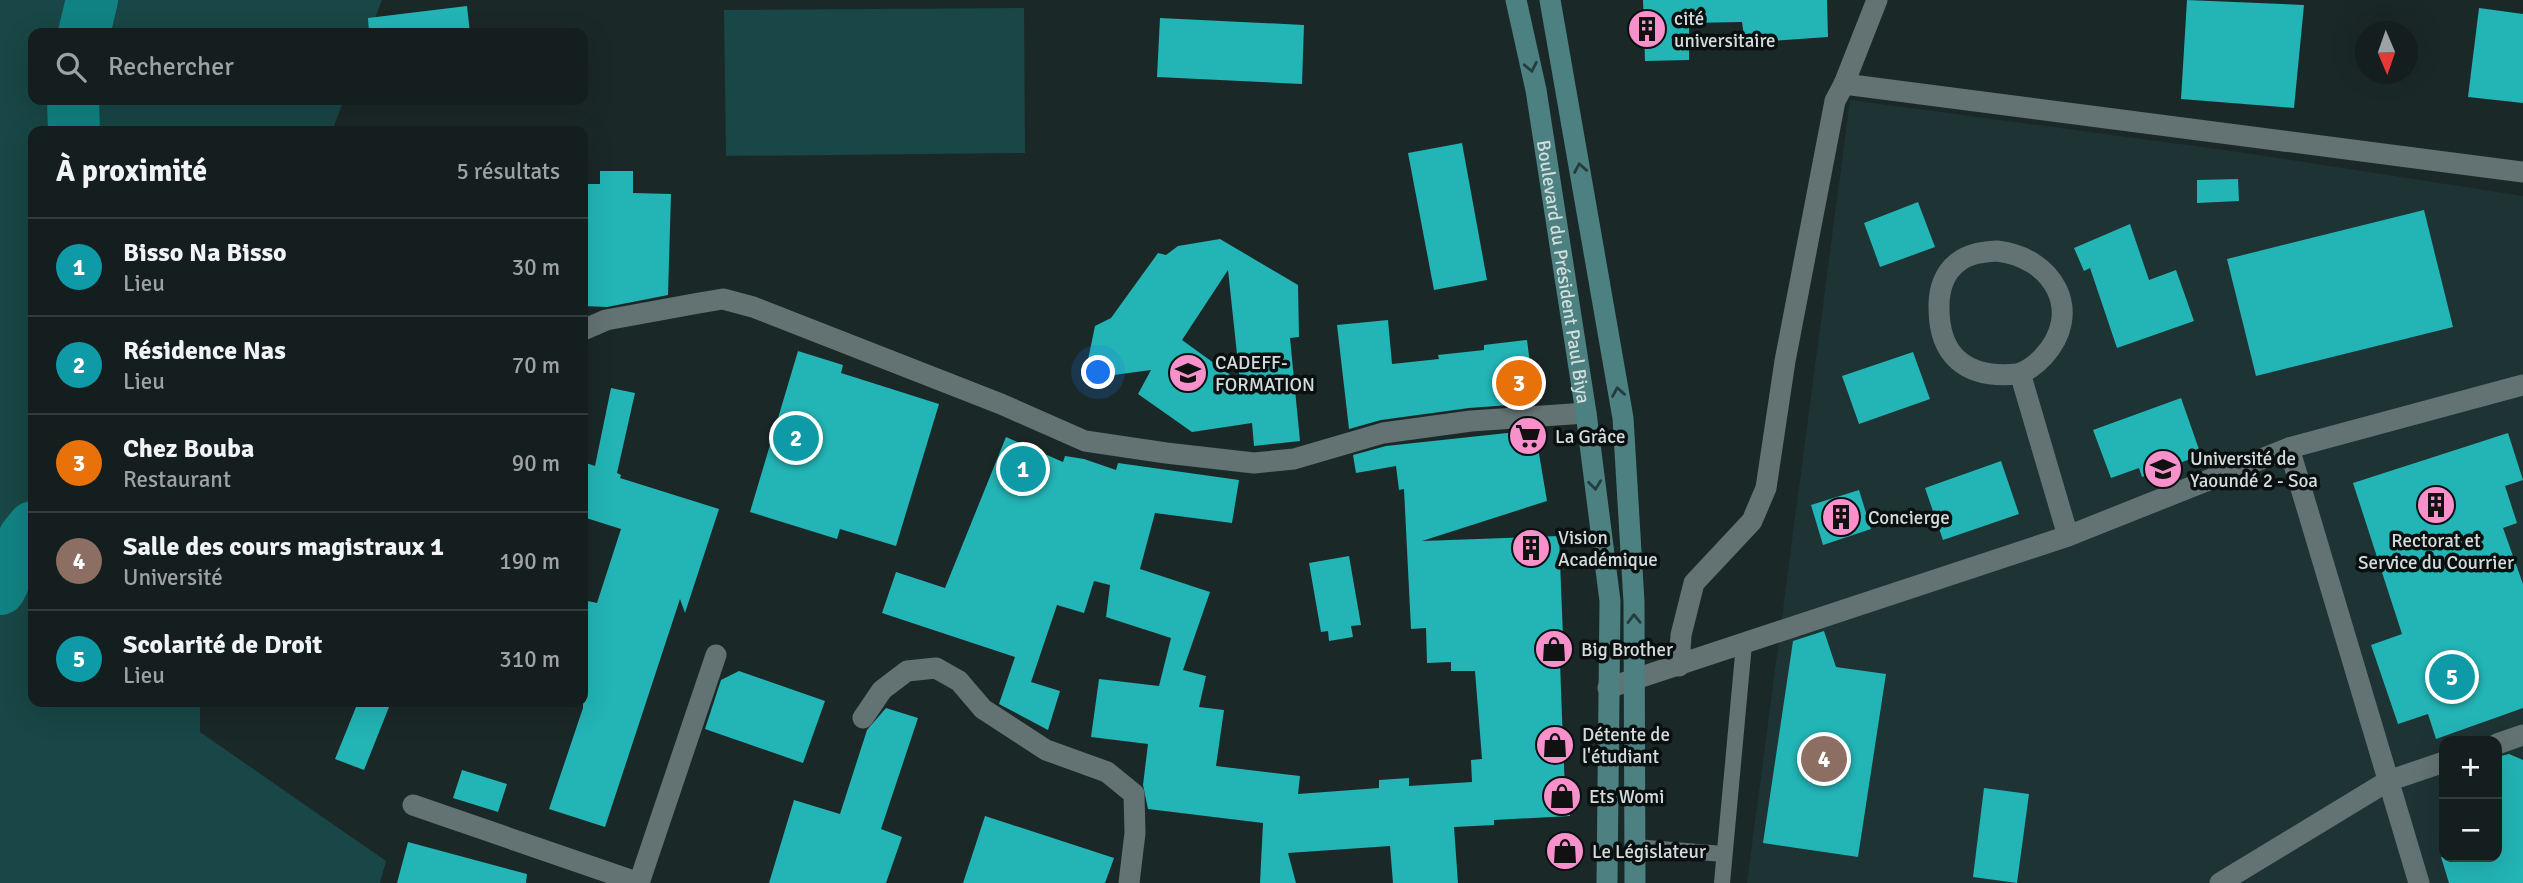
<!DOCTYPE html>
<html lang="fr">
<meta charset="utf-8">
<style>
body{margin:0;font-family:Signika,sans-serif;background:#1d2727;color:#f1f3f6}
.controls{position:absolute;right:21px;bottom:21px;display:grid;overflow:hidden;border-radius:14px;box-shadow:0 7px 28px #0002}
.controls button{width:63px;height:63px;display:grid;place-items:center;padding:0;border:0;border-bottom:2px solid #333c3c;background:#141e1e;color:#f1f3f6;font:35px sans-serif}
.compass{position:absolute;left:2355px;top:21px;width:63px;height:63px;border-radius:50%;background:#141e1e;box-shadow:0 7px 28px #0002;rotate:178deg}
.you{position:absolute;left:1099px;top:373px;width:24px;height:24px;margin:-18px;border:5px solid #fff;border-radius:50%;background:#1a73e8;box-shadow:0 0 0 10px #1a73e833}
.badge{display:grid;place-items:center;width:46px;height:46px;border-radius:50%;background:#bca0f2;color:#fff;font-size:23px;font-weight:700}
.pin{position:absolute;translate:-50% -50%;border:4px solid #fff;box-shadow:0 2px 7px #0006}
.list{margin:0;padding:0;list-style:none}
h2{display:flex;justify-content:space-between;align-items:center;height:91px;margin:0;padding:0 28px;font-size:30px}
h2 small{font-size:23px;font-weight:400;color:#9da2a4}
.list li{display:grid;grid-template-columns:46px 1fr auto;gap:21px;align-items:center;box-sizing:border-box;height:98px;padding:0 28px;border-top:2px solid #333c3c}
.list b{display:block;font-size:26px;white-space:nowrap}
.list p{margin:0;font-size:23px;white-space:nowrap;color:#9da2a4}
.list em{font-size:23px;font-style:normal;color:#9da2a4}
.icon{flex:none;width:38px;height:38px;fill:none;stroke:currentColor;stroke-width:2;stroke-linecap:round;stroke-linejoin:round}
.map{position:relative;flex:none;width:2523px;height:883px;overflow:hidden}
.search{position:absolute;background:#141e1e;box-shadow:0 7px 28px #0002;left:28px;top:28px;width:560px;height:77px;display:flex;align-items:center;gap:18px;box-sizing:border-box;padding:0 24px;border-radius:14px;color:#9da2a4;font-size:26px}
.panel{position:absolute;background:#141e1e;box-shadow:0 7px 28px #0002;left:28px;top:126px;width:560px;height:581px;border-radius:14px}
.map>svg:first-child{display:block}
</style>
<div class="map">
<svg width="2523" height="883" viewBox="0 0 2523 883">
<rect width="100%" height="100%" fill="#1b2828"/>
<!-- built -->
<path fill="#1e3334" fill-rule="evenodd" d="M 1850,100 L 2239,152 L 2523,196 L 2523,883 L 1747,883 ZM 2444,741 L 2497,741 L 2497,857 L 2444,857 Z"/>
<!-- green -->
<g fill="#194646">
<path d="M 0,0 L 382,0 L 369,33 L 33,33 L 33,100 L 344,100 L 332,131 L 33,131 L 33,702 L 200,702 L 200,732 L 386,861 L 380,883 L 0,883 Z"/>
<path d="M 1024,8 L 1025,153 L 726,156 L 724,10 Z"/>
</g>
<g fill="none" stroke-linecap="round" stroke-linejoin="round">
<!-- river -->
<g stroke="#118283" stroke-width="52">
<path d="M 84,33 L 92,0"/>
<path d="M 73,100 L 74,131"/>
<path d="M 0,589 L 24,538 L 33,527"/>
</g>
</g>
<!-- building -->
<g fill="#23b4b5" fill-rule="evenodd">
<path d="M 1643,0 L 1827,0 L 1828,37 L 1745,43 L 1742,22 L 1689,23 L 1689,60 L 1645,61 Z"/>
<path d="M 2187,0 L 2304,5 L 2294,108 L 2181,99 Z"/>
<path d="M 467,6 L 470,33 L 369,33 L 368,18 Z"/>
<path d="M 2479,8 L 2523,14 L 2523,103 L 2468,97 Z"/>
<path d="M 1160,18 L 1304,25 L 1302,84 L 1157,77 Z"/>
<path d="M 1462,143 L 1487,280 L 1434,290 L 1408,153 Z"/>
<path d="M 600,171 L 633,171 L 633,193 L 671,194 L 668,295 L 607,307 L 583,306 L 583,184 L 600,184 Z"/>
<path d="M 2238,179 L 2239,201 L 2197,203 L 2197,180 Z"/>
<path d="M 1918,202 L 1935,247 L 1880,267 L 1864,223 Z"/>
<path d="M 2424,210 L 2453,327 L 2256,376 L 2227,259 Z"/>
<path d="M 2130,224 L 2149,280 L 2176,270 L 2194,321 L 2117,348 L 2090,268 L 2084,271 L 2074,248 Z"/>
<path d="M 1220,239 L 1298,285 L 1299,337 L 1290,338 L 1300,441 L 1254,446 L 1252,423 L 1192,432 L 1138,394 L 1151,370 L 1084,379 L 1095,326 L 1111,318 L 1158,253 L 1166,255 L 1178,246 ZM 1228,270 L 1240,382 L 1182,340 Z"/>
<path d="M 1388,320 L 1392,364 L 1439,359 L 1438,355 L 1484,350 L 1484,345 L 1527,340 L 1535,403 L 1469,408 L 1381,420 L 1349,429 L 1337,325 Z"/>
<path d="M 798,351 L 843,365 L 841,373 L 939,404 L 896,546 L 840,529 L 837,539 L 750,512 Z"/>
<path d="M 1913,352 L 1930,399 L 1859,424 L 1842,376 Z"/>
<path d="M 611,388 L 635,393 L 617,473 L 621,475 L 620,478 L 719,509 L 685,613 L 680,599 L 605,827 L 549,809 L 583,708 L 583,600 L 597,603 L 621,529 L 583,517 L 583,462 L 595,466 Z"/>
<path d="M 2181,398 L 2201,455 L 2142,477 L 2139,468 L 2111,478 L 2093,430 Z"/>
<path d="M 1535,430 L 1547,501 L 1422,541 L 1559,536 L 1564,662 L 1560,662 L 1562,717 L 1565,790 L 1569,790 L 1570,816 L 1494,820 L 1494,825 L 1454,827 L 1458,883 L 1393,883 L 1390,846 L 1288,853 L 1296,883 L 1260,883 L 1263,823 L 1148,809 L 1143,785 L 1148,744 L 1091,737 L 1099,679 L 1159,686 L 1171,638 L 1106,617 L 1110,585 L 1094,581 L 1084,613 L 1057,605 L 1031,682 L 1060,691 L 1048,730 L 999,704 L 1015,657 L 882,613 L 896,572 L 945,588 L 1006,437 L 1063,462 L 1065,456 L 1084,459 L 1116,470 L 1118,463 L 1239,480 L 1232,523 L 1155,513 L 1140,569 L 1210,592 L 1183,670 L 1206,676 L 1199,707 L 1224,710 L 1216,766 L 1300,776 L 1298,794 L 1379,788 L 1379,780 L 1409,778 L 1409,786 L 1472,782 L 1471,760 L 1482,759 L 1475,671 L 1451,671 L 1451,662 L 1427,663 L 1426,628 L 1411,629 L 1404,489 L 1399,490 L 1396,466 L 1356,473 L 1353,455 L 1386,446 Z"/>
<path d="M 2508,433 L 2523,480 L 2505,486 L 2517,523 L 2503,528 L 2523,584 L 2523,708 L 2436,739 L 2428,714 L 2398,724 L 2371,645 L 2402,634 L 2353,483 Z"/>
<path d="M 2001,461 L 2019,514 L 1943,540 L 1925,488 Z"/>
<path d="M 1859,490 L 1871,529 L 1823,545 L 1811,505 Z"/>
<path d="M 1349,556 L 1361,625 L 1351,626 L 1353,637 L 1329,641 L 1328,631 L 1321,632 L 1309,563 Z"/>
<path d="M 1824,631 L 1836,667 L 1886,674 L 1858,857 L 1763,843 L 1793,641 Z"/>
<path d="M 739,671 L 825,701 L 803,763 L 705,729 L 721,680 Z"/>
<path d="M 358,702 L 391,702 L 364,770 L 335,759 Z"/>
<path d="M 886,708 L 918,718 L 881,829 L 902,837 L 886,883 L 769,883 L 794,800 L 840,814 L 867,730 Z"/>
<path d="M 2509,754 L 2523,760 L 2523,883 L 2449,883 L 2441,857 L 2497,857 L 2497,757 Z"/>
<path d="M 462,770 L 507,784 L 498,812 L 453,798 Z"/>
<path d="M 1984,788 L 2029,794 L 2017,883 L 1973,877 Z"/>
<path d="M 985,816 L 1114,858 L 1105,883 L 963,883 Z"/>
<path d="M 408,842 L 527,874 L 526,883 L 397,883 Z"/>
</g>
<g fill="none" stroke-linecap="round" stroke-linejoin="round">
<!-- service -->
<g stroke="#637272" stroke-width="16">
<path d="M 1635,847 L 1724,854"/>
<path d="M 1722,883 L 1744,644"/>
</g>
<!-- minor -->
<g stroke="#637272" stroke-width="21">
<path d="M 1844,84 L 1877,0"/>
<path d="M 1997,251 C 2053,257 2085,312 2043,357 C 2037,364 2026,372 2017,374 C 1966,379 1938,356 1939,305 C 1939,290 1944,273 1957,263 C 1969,253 1983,252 1997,251 Z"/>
<path d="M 583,330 L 606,320 L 699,303 L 723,299 L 753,307 L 1001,404 L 1085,441 L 1166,453 L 1254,463 L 1294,459 L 1383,433 L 1471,421 L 1586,413"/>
<path d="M 2020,373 L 2068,536"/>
<path d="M 2289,448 L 2419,883"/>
<path d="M 1679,666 L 1681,635 L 1694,583 L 1752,521 L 1766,488 L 1785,361 L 1835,101 L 1844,84 L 2523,172"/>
<path d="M 863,718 L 882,690 L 907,671 L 936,668 L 959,681 L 983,709 L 1046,750 L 1107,772 L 1134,794 L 1135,833 L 1129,883"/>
<path d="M 2497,744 L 2523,735"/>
<path d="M 413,805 L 639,883"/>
<path d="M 639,883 L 716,655"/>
<path d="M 2220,883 L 2388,781 L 2444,762"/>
</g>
<!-- tertiary -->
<path stroke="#637272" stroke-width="21" d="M 1608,688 L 2068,536 L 2289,448 L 2523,385"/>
<!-- secondary -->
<g stroke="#4c8081" stroke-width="21">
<path id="s1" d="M 1516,0 L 1536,90 L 1586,413 L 1610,601 L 1607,883"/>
<path d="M 1550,0 L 1623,418 L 1634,602 L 1635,883"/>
</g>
</g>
<!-- one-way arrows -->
<defs><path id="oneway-chevron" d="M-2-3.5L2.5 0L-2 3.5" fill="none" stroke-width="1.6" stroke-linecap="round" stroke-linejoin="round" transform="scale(1.75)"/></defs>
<g stroke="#243d3d">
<use href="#oneway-chevron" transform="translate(1531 67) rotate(78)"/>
<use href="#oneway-chevron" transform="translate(1580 168) rotate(-100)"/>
<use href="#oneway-chevron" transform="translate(1618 392) rotate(-100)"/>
<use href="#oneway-chevron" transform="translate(1595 485) rotate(83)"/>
<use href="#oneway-chevron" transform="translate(1634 619) rotate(-91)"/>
</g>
<!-- icons -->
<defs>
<symbol id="building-disc" viewBox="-11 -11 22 22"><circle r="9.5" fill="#f890cb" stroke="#0a1010"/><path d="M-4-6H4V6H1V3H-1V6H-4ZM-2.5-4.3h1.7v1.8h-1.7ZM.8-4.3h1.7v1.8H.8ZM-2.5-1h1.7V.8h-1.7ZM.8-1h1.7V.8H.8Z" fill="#111"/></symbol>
<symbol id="school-disc" viewBox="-11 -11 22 22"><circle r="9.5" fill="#f890cb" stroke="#0a1010"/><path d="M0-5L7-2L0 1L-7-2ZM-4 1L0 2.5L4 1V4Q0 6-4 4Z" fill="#111"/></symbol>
<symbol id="supermarket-disc" viewBox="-11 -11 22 22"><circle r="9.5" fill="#f890cb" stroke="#0a1010"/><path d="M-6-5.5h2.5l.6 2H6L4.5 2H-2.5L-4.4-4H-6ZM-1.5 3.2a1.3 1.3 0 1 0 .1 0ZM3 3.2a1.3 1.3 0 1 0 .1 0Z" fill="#111"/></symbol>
<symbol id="university-disc" viewBox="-11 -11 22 22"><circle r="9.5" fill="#f890cb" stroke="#0a1010"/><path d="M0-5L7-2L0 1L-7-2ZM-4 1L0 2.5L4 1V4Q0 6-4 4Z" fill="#111"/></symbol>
<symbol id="shop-disc" viewBox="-11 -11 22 22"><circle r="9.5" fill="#f890cb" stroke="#0a1010"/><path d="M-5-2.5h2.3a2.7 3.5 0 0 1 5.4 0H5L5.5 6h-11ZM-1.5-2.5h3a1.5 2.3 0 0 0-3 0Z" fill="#111"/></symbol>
</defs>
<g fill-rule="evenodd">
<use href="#building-disc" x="1625" y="7" width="44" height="44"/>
<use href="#school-disc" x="1166" y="351" width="44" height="44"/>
<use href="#supermarket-disc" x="1506" y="414" width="44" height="44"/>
<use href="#university-disc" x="2141" y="447" width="44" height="44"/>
<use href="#building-disc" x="2414" y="483" width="44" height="44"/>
<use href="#building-disc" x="1819" y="495" width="44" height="44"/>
<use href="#building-disc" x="1509" y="526" width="44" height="44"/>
<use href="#shop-disc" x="1532" y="627" width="44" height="44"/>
<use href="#shop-disc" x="1533" y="723" width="44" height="44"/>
<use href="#shop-disc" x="1540" y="774" width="44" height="44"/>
<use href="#shop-disc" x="1543" y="829" width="44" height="44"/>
</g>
<g text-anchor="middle" stroke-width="7" stroke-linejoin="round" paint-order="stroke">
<!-- poi labels -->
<g font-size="19" fill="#d4dddd" stroke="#0a1010" text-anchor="start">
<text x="1674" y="25">cité<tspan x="1674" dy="22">universitaire</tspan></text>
<text x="1215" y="369">CADEFF-<tspan x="1215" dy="22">FORMATION</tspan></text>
<text x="1555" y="443">La Grâce</text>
<text x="2190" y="465">Université de<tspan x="2190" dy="22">Yaoundé 2 - Soa</tspan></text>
<text x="1868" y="524">Concierge</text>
<text x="1558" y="544">Vision<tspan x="1558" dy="22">Académique</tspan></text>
<text x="2436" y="547" text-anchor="middle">Rectorat et<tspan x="2436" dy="22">Service du Courrier</tspan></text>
<text x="1581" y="656">Big Brother</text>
<text x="1582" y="741">Détente de<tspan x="1582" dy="22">l'étudiant</tspan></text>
<text x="1589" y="803">Ets Womi</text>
<text x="1592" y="858">Le Législateur</text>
</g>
<!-- street labels -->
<g font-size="19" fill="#d4dddd" stroke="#0a1010">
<text dy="7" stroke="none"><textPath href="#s1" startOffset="276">Boulevard du Président Paul Biya</textPath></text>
</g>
</g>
</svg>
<div class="controls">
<button>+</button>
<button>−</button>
</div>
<svg class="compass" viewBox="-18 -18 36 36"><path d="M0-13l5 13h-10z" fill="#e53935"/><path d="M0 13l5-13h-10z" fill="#9da2a4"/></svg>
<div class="you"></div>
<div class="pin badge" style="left:1023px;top:469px;background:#0f9aa8">1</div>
<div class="pin badge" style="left:796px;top:438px;background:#0f9aa8">2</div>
<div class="pin badge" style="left:1519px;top:383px;background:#e8710a">3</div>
<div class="pin badge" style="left:1824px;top:759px;background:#8d6e63">4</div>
<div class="pin badge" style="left:2452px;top:677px;background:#0f9aa8">5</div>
<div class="search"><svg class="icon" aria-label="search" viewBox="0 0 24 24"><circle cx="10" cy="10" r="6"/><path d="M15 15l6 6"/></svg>Rechercher</div>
<section class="panel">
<h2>À proximité<small>5 résultats</small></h2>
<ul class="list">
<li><span class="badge" style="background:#0f9aa8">1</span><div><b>Bisso Na Bisso</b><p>Lieu</p></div><em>30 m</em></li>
<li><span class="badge" style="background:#0f9aa8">2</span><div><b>Résidence Nas</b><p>Lieu</p></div><em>70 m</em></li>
<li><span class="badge" style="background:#e8710a">3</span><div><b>Chez Bouba</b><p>Restaurant</p></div><em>90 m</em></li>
<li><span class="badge" style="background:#8d6e63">4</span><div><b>Salle des cours magistraux 1</b><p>Université</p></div><em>190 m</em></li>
<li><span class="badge" style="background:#0f9aa8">5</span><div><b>Scolarité de Droit</b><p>Lieu</p></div><em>310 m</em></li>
</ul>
</section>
</div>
